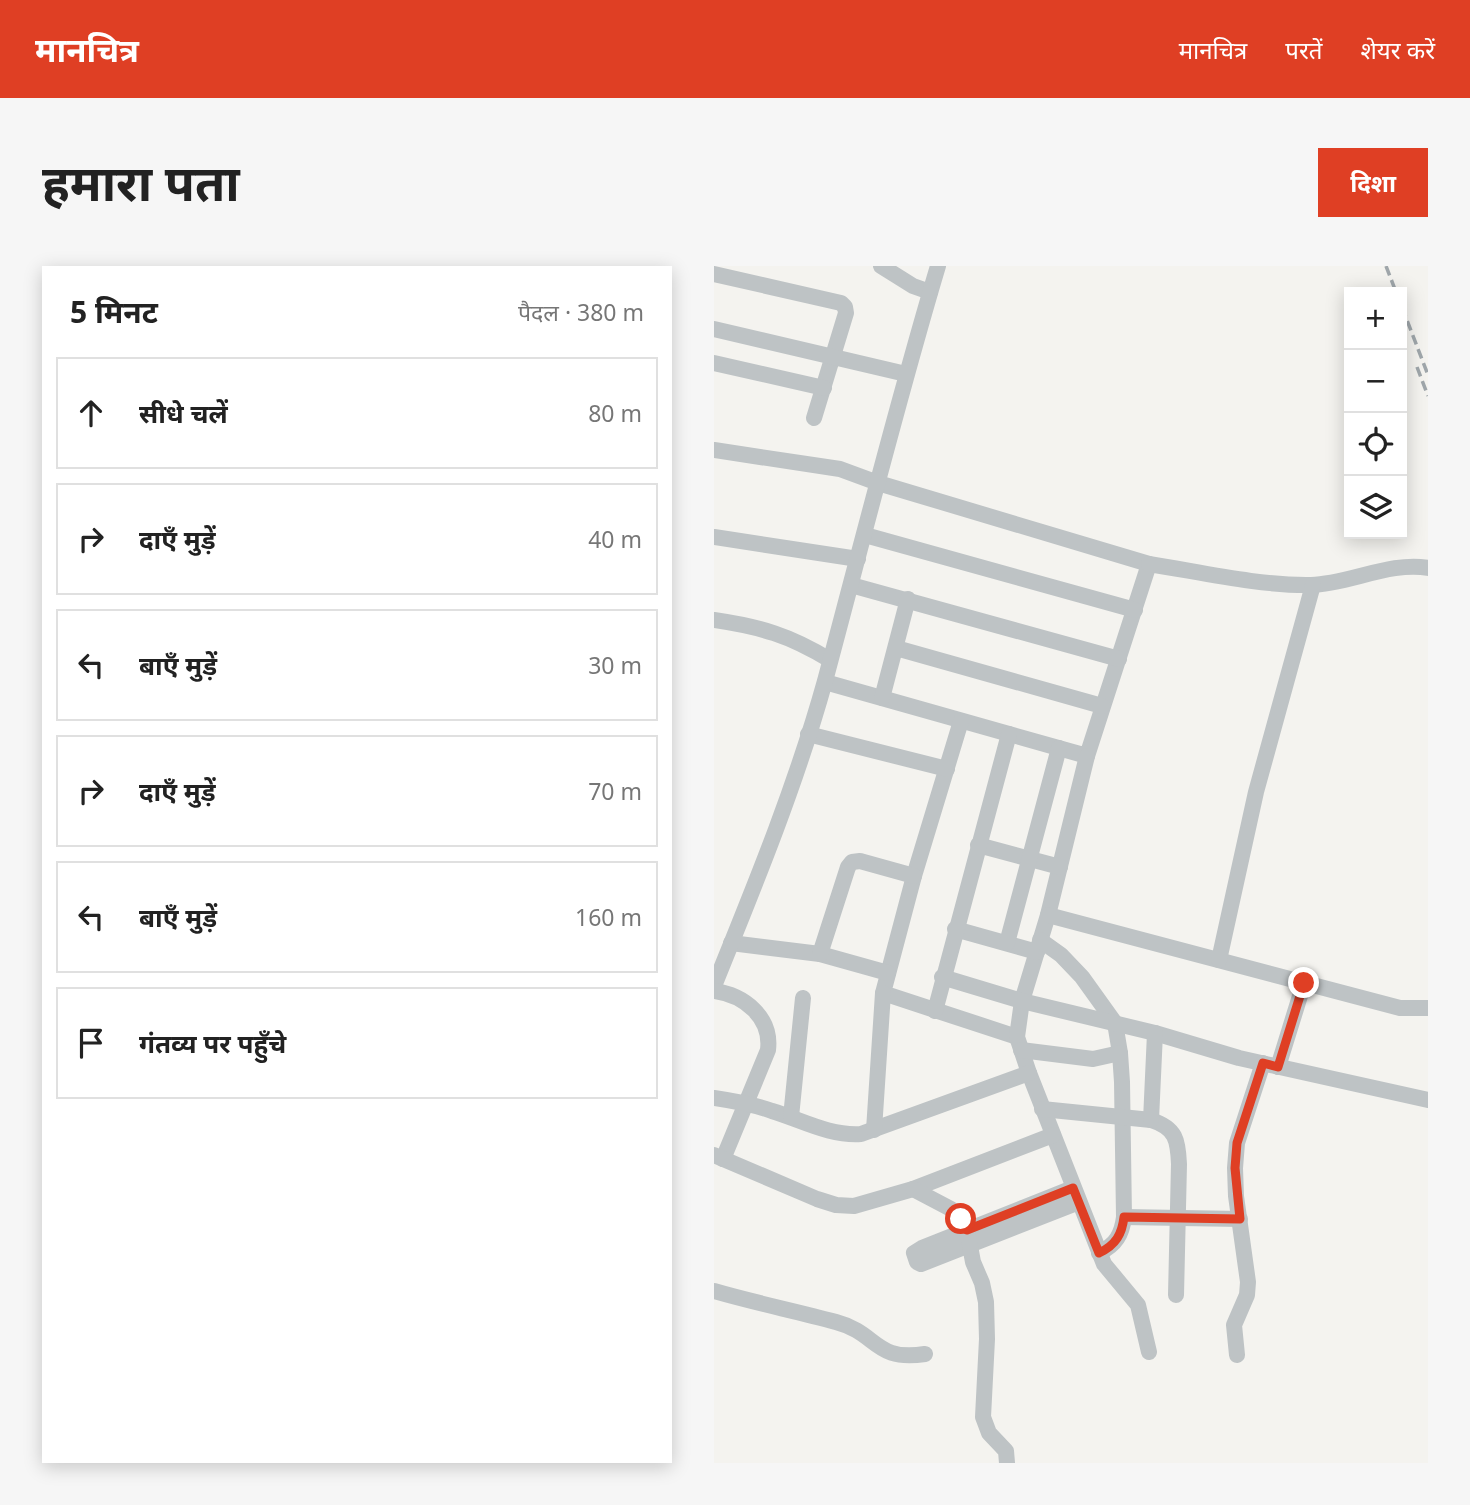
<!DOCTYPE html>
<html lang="hi">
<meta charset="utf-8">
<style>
body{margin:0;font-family:"Noto Sans","Noto Sans Devanagari",sans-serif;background:#f6f6f6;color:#222}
.controls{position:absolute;right:21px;top:21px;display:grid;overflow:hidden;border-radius:0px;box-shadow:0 4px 18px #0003}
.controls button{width:63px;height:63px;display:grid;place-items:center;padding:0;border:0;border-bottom:2px solid #e0e0e0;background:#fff;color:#222;font:35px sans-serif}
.stop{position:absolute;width:21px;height:21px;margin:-16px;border:5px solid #df3f24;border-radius:50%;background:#fff}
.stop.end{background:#df3f24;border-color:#fff;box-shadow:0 2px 7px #0008}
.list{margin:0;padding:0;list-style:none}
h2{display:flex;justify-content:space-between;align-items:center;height:91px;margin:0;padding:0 28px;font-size:30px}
h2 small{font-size:23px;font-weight:400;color:#767676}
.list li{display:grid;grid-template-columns:46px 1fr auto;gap:21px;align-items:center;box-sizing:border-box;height:112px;margin:0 14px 14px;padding:0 14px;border:2px solid #e0e0e0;border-radius:0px}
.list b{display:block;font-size:26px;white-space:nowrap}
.list em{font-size:23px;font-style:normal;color:#767676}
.icon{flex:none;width:38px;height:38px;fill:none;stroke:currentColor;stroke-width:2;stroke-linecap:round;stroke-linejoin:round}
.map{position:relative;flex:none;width:714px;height:1197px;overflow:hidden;border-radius:0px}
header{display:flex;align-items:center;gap:42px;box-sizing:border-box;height:98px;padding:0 35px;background:#df3f24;color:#fff}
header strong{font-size:33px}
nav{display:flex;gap:38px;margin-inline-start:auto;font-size:24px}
.intro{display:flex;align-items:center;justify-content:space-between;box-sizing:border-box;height:168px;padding:0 42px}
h1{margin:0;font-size:49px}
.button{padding:18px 32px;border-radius:0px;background:#df3f24;color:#fff;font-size:24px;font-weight:700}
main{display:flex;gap:42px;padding:0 42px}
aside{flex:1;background:#fff;border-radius:0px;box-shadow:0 4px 18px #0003}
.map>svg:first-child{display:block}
</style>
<header>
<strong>मानचित्र</strong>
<nav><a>मानचित्र</a><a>परतें</a><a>शेयर करें</a></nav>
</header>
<div class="intro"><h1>हमारा पता</h1><a class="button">दिशा</a></div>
<main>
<aside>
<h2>5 मिनट<small>पैदल · 380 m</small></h2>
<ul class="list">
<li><svg class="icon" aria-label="ahead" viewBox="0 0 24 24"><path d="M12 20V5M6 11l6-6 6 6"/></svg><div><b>सीधे चलें</b></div><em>80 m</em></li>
<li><svg class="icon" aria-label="right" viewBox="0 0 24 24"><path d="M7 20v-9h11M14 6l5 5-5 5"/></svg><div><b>दाएँ मुड़ें</b></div><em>40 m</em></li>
<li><svg class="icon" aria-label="left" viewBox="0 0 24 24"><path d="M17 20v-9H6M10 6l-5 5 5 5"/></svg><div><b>बाएँ मुड़ें</b></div><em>30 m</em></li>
<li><svg class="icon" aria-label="right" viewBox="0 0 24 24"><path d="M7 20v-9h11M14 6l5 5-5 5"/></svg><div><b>दाएँ मुड़ें</b></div><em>70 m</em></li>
<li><svg class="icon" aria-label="left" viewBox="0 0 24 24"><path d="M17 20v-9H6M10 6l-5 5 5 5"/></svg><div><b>बाएँ मुड़ें</b></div><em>160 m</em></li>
<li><svg class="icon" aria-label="arrive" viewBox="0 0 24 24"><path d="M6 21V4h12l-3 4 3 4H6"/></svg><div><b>गंतव्य पर पहुँचे</b></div></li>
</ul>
</aside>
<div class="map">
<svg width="714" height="1197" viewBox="0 0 714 1197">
<rect width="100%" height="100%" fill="#f4f3ef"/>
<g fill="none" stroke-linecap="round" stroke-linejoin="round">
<!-- minor -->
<g stroke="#bec3c5" stroke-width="16">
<path d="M 167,0 L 199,20 L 216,26"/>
<path d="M 0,8 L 127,37 L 131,41 L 132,47 L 100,152"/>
<path d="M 0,63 L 192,108"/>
<path d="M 0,97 L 110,122"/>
<path d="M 0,184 L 126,203 L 164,217 L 435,298 L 373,490 L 111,416"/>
<path d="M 151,269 L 421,344"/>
<path d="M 0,271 L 144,293"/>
<path d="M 435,298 C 486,306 546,320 597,319 C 634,318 678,295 714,302"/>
<path d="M 137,319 L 405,393"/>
<path d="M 0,354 C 47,361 75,369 116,394"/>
<path d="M 182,382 L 388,440"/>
<path d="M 168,432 L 194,333"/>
<path d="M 247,455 L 200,610 L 169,727 L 303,771"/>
<path d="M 94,468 L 233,503"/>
<path d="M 373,490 L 334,649 L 308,735 L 303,771 L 315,807 L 390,998 L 424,1039 L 435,1086"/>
<path d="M 264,579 L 346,601"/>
<path d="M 334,649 L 686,742 L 714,742"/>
<path d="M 241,663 L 323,686"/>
<path d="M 326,674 L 347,689 L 368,711 L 401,757 L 406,787 L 408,816 L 410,951 C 408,968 402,979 385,987"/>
<path d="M 17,677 L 106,688 L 174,707"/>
<path d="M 293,677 L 345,482"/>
<path d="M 106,688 L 134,601 L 138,596 L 146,595 L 200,610"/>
<path d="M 505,694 L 542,526 L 599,319"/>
<path d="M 228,711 L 308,735 L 441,767 L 525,792 L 714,834"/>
<path d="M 0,720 C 41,619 82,519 111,415 C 148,277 183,137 224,0"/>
<path d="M 0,725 C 30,729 58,751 54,784 L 9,893"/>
<path d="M 221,745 L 295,468"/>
<path d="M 307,784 L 379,793 L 406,787"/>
<path d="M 564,801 L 590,717"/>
<path d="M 0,832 C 20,835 39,838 58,845 C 88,854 115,870 147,868 L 315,807"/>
<path d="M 328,843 L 437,854 C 462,862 464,874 465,898 L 462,1029"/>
<path d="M 77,851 L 89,732"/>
<path d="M 437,854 L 441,767"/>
<path d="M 160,864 L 169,727"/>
<path d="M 0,889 L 103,933 L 122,939 L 140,940 L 199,923 L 339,869"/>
<path d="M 359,922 L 208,982 L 200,987 L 203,996 L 207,998 L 212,996 L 365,936"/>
<path d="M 199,923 L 237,943 L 253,964 L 259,996 L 268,1017 L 272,1036 L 273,1073 L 269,1151 L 275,1167 L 292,1185 L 293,1197"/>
<path d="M 410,951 L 526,953"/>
<path d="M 0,1025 C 41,1037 82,1045 122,1056 C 164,1067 160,1096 211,1088"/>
<path d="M 523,1089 L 520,1059 L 533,1029 L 534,1016 L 522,930 L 521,902 L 523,877 L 549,797"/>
</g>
<!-- rail -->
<g stroke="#9fa6aa" stroke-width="3.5" stroke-dasharray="10 5" stroke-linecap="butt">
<path d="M 672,0 L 682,26"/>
<path d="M 688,41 L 714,109"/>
<path d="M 703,101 L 714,130"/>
</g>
</g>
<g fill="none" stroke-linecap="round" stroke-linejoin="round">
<!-- route -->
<path stroke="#df3f24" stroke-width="9" d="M 247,953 L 253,964 L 359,922 L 385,987 C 402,979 408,968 410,951 L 526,953 L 521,902 L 523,877 L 549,797 L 564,801 L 590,717"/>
</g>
</svg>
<div class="controls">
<button>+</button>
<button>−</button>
<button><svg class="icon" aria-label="locate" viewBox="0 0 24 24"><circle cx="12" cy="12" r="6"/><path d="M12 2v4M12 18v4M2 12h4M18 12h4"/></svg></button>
<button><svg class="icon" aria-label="layers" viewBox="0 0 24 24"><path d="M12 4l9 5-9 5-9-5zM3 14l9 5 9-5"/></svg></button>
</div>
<div class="stop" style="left:247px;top:953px"></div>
<div class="stop end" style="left:590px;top:717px"></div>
</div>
</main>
